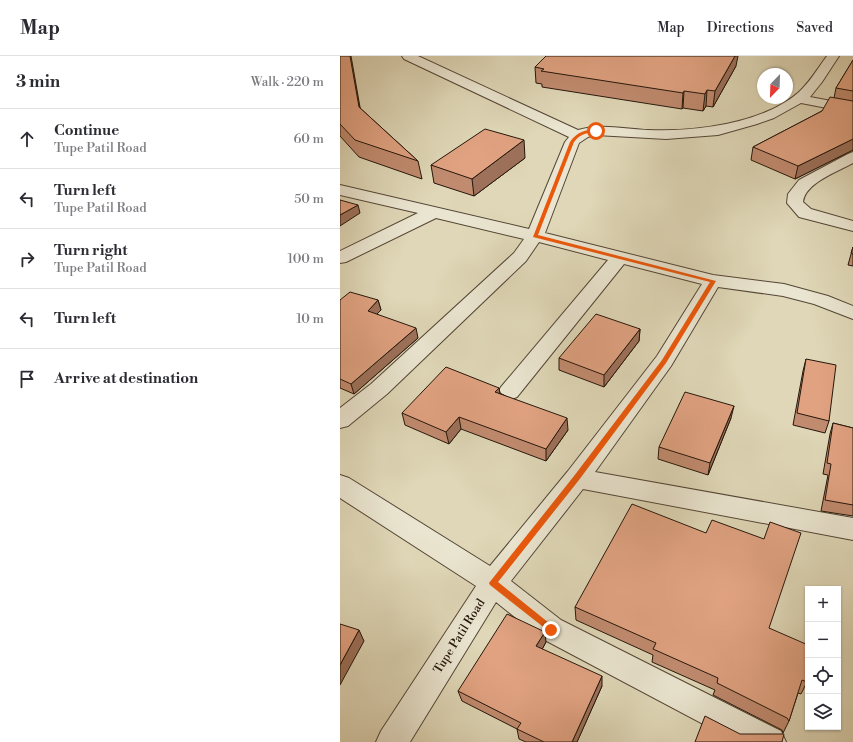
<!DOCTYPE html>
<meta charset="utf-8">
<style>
body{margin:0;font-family:"Libre Bodoni",serif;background:#f7f7f7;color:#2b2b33}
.controls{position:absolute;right:12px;bottom:12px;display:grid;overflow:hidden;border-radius:0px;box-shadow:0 1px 3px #0004}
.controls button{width:36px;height:36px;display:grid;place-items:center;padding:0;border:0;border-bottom:1px solid #e1e1e2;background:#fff;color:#2b2b33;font:20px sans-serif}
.compass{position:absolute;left:417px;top:12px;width:36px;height:36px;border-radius:50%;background:#fff;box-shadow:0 1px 3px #0004;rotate:203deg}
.stop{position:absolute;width:12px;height:12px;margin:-9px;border:3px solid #ea580c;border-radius:50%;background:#fff}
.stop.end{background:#ea580c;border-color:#fff;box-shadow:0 1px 4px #0008}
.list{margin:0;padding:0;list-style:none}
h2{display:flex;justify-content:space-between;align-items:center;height:52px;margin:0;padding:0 16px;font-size:17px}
h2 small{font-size:13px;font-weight:400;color:#7c7c81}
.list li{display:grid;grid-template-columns:26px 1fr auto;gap:12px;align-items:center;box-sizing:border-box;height:60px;padding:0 16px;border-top:1px solid #e1e1e2}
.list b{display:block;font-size:15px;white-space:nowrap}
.list p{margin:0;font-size:13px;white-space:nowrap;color:#7c7c81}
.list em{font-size:13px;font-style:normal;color:#7c7c81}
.icon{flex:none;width:22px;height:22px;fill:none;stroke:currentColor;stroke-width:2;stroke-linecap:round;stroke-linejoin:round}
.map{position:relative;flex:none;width:513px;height:686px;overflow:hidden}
header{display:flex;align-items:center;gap:24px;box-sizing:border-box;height:56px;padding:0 20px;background:#fff;border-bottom:1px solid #e1e1e2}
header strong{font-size:19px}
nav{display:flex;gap:22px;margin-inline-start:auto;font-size:14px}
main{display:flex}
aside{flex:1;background:#fff}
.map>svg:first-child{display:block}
</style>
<header>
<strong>Map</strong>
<nav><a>Map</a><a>Directions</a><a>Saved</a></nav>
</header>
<main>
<aside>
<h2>3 min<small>Walk · 220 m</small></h2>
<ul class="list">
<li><svg class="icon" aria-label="ahead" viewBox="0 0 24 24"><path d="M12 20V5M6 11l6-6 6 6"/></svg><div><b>Continue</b><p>Tupe Patil Road</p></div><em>60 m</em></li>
<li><svg class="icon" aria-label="left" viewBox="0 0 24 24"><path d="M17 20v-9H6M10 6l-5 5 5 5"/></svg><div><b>Turn left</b><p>Tupe Patil Road</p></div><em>50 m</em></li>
<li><svg class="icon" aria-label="right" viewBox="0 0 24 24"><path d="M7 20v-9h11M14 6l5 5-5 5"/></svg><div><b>Turn right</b><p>Tupe Patil Road</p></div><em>100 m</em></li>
<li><svg class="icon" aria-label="left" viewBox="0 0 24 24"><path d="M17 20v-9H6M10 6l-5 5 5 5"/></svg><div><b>Turn left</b></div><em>10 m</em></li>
<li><svg class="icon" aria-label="arrive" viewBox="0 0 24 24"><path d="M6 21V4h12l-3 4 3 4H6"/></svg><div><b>Arrive at destination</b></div></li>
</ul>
</aside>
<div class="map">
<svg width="513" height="686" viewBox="0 0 513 686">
<rect width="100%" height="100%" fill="#dfd7b7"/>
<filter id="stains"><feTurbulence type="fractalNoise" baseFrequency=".005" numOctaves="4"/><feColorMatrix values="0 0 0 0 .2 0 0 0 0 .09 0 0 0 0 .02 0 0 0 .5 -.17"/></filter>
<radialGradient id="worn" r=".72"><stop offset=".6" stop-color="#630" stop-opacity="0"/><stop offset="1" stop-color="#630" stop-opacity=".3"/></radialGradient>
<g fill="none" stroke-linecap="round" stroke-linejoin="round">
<defs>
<g id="minor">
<path d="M 62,0 L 78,0 L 238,74 C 261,67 285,73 308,74 C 354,76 423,68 459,36 C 470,26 478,12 487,0 L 499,0 L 482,26 L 470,41 L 513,49 L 513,57 L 461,47 L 434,62 L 417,68 L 378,79 L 326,83 L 256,79 L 248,81 L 239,87 L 205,177 L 373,219 L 444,228 L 488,240 L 513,250 L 513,263 L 474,248 L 443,240 L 378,231 L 331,310 L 255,416 L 513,462 L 513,484 L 243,433 L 171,525 L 221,564 L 441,675 L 446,686 L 397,686 L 201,582 L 156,546 L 70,686 L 36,686 L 41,675 L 136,530 L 0,442 L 0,419 L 9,422 L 150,510 L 228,415 L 317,300 L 362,228 L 284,208 L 177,341 L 169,344 L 161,341 L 158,336 L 161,331 L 268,204 L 199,186 L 186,205 L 47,338 L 8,370 L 0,372 L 0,352 L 31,328 L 174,197 L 184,183 L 96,162 L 6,206 L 0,207 L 0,195 L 78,157 L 0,139 L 0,129 L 189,173 L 225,86 L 229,81 L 64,3 Z"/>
<path d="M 513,96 L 513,107 C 497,116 465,127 463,146 L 471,153 L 513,165 L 513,175 L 459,161 L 447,147 L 448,138 L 459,124 L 508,98 Z"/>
</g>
</defs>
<!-- minor casing -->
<use href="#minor" stroke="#544636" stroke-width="2"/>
<!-- minor -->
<use href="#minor" fill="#eae5d0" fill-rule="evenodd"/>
</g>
<!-- wall -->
<g fill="#c18b6f" stroke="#25160b">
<path d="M 0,0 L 20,52 L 78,105 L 82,123 L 19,101 L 0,80 Z"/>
<path d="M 513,4 L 513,94 L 455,123 L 411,104 L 413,91 L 482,55 L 494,42 L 496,32 Z"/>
<path d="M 396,10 L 373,51 L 366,50 L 363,55 L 343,52 L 342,53 L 202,31 L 202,28 L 196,27 L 195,11 Z"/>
<path d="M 185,102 L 134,140 L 94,127 L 91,109 Z"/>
<path d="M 513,191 L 513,210 L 508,209 Z"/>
<path d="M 0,244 L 38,244 L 41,254 L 37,258 L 78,282 L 14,338 L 0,332 Z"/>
<path d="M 300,273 L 299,285 L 264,331 L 219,314 L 219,302 Z"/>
<path d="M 466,303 L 489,365 L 485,377 L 453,369 L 463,315 Z"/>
<path d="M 159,332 L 160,337 L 228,374 L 206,405 L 121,373 L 109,388 L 65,369 L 62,357 Z"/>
<path d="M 391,362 L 368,419 L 318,403 L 319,391 Z"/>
<path d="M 493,367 L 513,372 L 513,460 L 481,455 L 488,419 L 483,418 L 490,378 Z"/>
<path d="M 235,551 L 429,572 L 467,626 L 461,638 L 458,637 L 449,665 L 443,677 L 442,674 L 373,639 L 375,634 L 312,606 L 313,599 L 236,564 Z"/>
<path d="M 206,586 L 202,593 L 262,630 L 237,686 L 186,686 L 179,683 L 177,673 L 122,645 L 118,635 Z"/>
</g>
<!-- shaded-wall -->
<g fill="#9d715a" stroke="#25160b">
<path d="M 10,0 L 11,0 L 23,68 L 19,51 Z"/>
<path d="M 395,0 L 398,0 L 396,10 L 373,51 L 375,35 Z"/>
<path d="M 367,34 L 366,50 L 363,55 L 365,38 Z"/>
<path d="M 344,35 L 343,52 L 342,53 L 343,37 Z"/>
<path d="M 513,83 L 513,94 L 455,123 L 458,110 Z"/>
<path d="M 184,84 L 185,102 L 134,140 L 132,123 Z"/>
<path d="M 18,149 L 20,157 L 0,170 L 0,159 Z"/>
<path d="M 38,244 L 41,254 L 30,265 L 28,255 Z"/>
<path d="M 76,272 L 78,282 L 14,338 L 11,328 Z"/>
<path d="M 300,273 L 299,285 L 264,331 L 264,319 Z"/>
<path d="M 159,332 L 161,344 L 155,336 Z"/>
<path d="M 394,350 L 391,362 L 368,419 L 370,407 Z"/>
<path d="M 119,361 L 121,373 L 109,388 L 106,376 Z"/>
<path d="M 227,362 L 228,374 L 206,405 L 206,393 Z"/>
<path d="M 19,574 L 24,585 L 0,629 L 0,609 Z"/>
<path d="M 205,576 L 206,586 L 198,601 L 196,590 Z"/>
<path d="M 262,620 L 262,630 L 237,686 L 232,686 Z"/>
</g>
<!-- building -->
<g fill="#e0a281" stroke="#25160b">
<path d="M 0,0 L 10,0 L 19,51 L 78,105 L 15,84 L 0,68 Z"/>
<path d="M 206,0 L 395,0 L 375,35 L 367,34 L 365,38 L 344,35 L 343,37 L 201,15 L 204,13 L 195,11 Z"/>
<path d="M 513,4 L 513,35 L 496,32 Z"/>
<path d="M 490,41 L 513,45 L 513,83 L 458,110 L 413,91 L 482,55 Z"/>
<path d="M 145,73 L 184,84 L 132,123 L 91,109 Z"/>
<path d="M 0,144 L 18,149 L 0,159 Z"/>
<path d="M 513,191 L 513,198 L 511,197 Z"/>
<path d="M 10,236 L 38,244 L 28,255 L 76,272 L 11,328 L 0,323 L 0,244 Z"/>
<path d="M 256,258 L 300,273 L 264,319 L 219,302 Z"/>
<path d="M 466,303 L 496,309 L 489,365 L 457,357 Z"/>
<path d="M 106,311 L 159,332 L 155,336 L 227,362 L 206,393 L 119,361 L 106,376 L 62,357 Z"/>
<path d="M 345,336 L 394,350 L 370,407 L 319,391 Z"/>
<path d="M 493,367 L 513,372 L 513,449 L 485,444 L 491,408 L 487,407 Z"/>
<path d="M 292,448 L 366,477 L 372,464 L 424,483 L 430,466 L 461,477 L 429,572 L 468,589 L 468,622 L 467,626 L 462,624 L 449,665 L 447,662 L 377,627 L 378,622 L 313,593 L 316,587 L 235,551 Z"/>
<path d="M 167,558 L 205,576 L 196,590 L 262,620 L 232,686 L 204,686 L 177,673 L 181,667 L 118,635 Z"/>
<path d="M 0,568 L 19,574 L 0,609 Z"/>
<path d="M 365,660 L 400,678 L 444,678 L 442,686 L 355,686 Z"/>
</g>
<!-- route -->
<path fill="#ea580c" d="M 256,73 L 257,76 C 247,77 241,77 234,86 L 198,179 L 376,225 L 326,307 L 239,424 L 158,526 L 214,571 L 215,574 L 211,577 L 150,529 L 149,527 L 234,420 L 322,304 L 370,226 L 193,181 L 230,86 C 237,76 244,74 256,73 Z"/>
<g text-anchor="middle" stroke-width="3" stroke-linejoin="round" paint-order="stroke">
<!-- street labels -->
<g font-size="12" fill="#25160b" stroke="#eae5d0">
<text transform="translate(119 580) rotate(-58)" y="4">Tupe Patil Road</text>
</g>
</g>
<rect width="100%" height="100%" filter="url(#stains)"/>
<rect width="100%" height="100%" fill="url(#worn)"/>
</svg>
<div class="controls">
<button>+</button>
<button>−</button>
<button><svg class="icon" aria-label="locate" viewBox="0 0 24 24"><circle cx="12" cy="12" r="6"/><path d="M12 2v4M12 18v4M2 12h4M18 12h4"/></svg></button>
<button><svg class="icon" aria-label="layers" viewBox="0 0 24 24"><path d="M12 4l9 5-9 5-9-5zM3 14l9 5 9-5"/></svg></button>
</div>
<svg class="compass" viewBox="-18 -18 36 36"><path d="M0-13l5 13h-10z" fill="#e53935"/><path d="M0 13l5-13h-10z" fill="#7c7c81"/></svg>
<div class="stop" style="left:256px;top:75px"></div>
<div class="stop end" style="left:211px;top:574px"></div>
</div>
</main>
